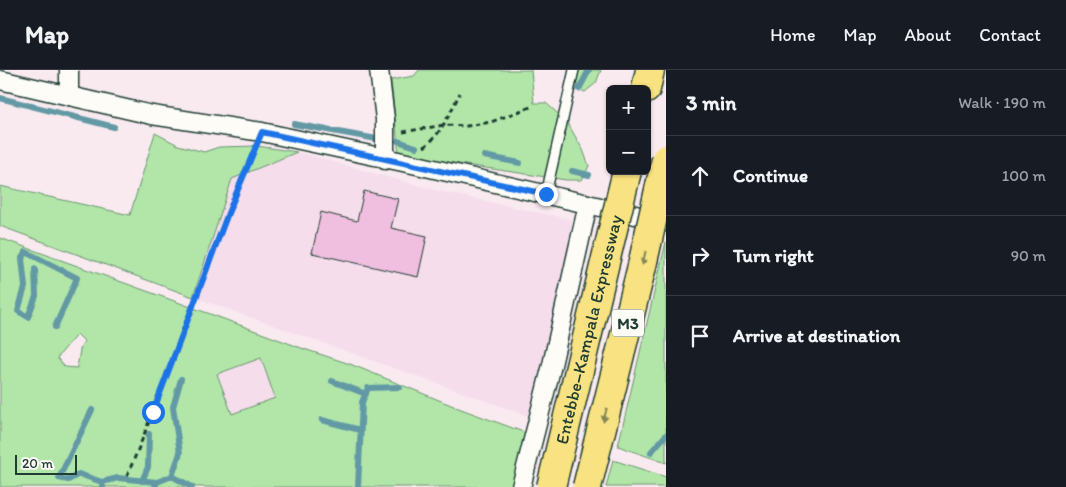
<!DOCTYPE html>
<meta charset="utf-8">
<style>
body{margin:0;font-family:Itim,sans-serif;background:#242831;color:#f1f3f6}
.controls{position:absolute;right:15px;top:15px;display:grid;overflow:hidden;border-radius:8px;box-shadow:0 1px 4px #0004}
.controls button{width:45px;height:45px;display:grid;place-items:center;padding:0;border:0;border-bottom:1px solid #363941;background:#171b24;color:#f1f3f6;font:25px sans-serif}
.scale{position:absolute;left:15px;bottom:12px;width:62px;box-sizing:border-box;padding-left:5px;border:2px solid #1f3d34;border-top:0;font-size:14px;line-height:18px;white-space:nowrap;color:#1f3d34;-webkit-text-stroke:4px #fdfcf7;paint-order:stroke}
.stop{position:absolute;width:15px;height:15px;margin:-11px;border:4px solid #1a73e8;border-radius:50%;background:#fff}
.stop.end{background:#1a73e8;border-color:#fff;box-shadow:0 1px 5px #0008}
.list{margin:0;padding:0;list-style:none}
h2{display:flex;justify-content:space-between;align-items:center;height:65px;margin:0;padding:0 20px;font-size:21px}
h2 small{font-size:16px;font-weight:400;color:#9ea1a6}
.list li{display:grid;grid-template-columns:32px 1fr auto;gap:15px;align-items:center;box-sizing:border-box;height:80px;padding:0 20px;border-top:1px solid #363941}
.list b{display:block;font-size:19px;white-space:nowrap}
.list em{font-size:16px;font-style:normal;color:#9ea1a6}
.icon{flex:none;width:28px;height:28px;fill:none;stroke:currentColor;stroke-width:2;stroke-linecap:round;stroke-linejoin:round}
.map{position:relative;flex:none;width:666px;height:417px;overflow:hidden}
header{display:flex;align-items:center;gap:30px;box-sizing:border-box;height:70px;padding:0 25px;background:#171b24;border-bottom:1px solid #363941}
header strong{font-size:24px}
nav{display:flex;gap:28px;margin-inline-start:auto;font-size:18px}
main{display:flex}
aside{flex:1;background:#171b24}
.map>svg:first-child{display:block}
</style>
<header>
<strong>Map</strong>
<nav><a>Home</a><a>Map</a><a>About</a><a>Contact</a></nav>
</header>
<main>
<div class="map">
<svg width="666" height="417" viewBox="0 0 666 417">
<rect width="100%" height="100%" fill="#f9eaf0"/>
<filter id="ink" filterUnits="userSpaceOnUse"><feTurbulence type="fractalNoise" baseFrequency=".02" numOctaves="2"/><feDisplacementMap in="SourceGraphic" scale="10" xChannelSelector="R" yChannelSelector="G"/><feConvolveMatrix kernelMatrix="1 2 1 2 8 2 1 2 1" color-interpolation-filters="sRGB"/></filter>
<g filter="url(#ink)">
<!-- built -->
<g fill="#f6ddeb">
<path d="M 297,82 L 439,121 L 569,149 L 576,159 L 529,346 L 193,227 L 232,109 Z"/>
<path d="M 260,288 L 276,328 L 232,344 L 217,304 Z"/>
</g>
<!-- green -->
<g fill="#b1e6a8" stroke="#68926e" fill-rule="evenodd">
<path d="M 419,0 L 531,0 L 534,33 L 546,33 L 567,52 L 583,80 L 589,96 L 582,110 L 566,110 L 399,85 L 391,10 L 414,6 Z"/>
<path d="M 579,0 L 601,0 L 596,13 L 585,22 L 573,17 L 574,8 Z"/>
<path d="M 155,63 L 178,75 L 204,82 L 219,77 L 257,76 L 297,82 L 232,109 L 193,227 L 0,156 L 0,116 L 130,145 Z"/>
<path d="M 0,168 L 213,245 L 304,279 L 350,294 L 461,339 L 526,363 L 513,417 L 0,417 ZM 77,264 L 84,271 L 80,280 L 77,298 L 65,297 L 57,288 ZM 261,288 L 275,328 L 232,344 L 217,304 Z"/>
<path d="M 666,172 L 666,393 L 618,376 Z"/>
<path d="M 613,390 L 666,407 L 666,417 L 606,417 Z"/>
</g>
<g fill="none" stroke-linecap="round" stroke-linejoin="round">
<!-- stream -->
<g stroke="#6299a5" stroke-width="6">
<path d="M 579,19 L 589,0"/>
<path d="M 0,28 L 114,57"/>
<path d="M 294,54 L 377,69"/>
<path d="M 398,71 L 416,77"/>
<path d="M 484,86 L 520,93"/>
<path d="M 572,101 L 589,105"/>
<path d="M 35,199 L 36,226 L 28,247 L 18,241 L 25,217 L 22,188 L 26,182 L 77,208 L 55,257"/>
<path d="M 332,311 L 366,324"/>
<path d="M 92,340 L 59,408 L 68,410 L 79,404 L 102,412"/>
<path d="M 322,350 L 360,360"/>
<path d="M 651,382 L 666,365"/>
<path d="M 172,406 L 192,417"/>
<path d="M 142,411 L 148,397 L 149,364"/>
<path d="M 103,417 L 102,412 L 118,408 L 157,412"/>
<path d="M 155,417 L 157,412 L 172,406 L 180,383 L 173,337 L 181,309"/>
<path d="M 358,417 L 362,332 L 368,318 L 400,317"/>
</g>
</g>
<!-- building -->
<path fill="#f0bfdf" stroke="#1f3d34" d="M 364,121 L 398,129 L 391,158 L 427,166 L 418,207 L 312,183 L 321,142 L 357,151 Z"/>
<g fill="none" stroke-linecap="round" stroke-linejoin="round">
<defs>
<path id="lane" d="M 546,124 L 574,0"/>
<g id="street">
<path d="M 379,0 L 385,49 L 385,90"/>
<path d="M 0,10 L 152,45 L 262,62 L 417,95 L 666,152"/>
<path d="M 69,26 L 69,0"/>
<path d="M 521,417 L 552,295 L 588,134"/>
</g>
<path id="highway" d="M 646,19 L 650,0"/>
</defs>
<!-- lane casing -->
<use href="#lane" stroke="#1f3d34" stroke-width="12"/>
<!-- street casing -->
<use href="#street" stroke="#1f3d34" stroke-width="21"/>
<!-- highway casing -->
<use href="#highway" stroke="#1f3d34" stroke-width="31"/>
<!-- path -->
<g stroke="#1f3d34" stroke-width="3" stroke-dasharray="5 4" stroke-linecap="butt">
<path d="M 403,62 L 444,55 L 467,56 L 491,52 L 533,36"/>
<path d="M 424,77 C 442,64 450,42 460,23"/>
<path d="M 127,406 L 142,370 L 228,143 L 255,78"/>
</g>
<!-- lane -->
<use href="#lane" stroke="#fdfcf7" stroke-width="9"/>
<!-- street -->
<use href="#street" stroke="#fdfcf7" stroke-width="18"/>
<!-- highway -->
<use href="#highway" stroke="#f8e281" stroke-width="28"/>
<defs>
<g id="highway-bridge">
<path id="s1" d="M 551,417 L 627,101"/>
<path d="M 587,417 L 642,196 L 666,89"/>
</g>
</defs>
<!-- highway-bridge casing -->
<use href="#highway-bridge" stroke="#1f3d34" stroke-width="31" stroke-linecap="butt"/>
<!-- highway-bridge -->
<use href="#highway-bridge" stroke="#f8e281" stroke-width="28"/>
</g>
<!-- one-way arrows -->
<defs><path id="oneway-solid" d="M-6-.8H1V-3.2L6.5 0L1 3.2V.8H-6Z" transform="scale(1.25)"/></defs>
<g fill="#818757">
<use href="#oneway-solid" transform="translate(644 188) rotate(103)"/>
<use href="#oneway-solid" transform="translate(605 345) rotate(104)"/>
</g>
</g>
<g fill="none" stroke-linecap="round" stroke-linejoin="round" filter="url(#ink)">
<!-- route -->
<path stroke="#1a73e8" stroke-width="6" d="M 153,342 L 228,143 L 262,62 L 546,124"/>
</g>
<g text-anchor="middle" stroke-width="5" stroke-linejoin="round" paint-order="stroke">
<!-- shield labels -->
<rect fill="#fdfcf7" stroke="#62766e" stroke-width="1" x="612" y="239.5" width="32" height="27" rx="4"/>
<g font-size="16" font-weight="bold" fill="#1f3d34">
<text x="628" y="259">M3</text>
</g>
<!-- street labels -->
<g font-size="18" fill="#1f3d34" stroke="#fdfcf7">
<text dy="6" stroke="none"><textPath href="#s1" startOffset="162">Entebbe–Kampala Expressway</textPath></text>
</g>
</g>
</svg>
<div class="controls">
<button>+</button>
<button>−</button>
</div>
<div class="scale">20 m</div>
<div class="stop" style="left:153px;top:342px"></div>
<div class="stop end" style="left:546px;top:124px"></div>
</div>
<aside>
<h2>3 min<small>Walk · 190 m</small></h2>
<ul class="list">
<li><svg class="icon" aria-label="ahead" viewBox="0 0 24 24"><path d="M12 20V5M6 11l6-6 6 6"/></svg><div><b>Continue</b></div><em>100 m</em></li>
<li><svg class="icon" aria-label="right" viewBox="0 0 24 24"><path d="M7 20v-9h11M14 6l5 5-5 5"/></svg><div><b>Turn right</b></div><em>90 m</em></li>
<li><svg class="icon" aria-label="arrive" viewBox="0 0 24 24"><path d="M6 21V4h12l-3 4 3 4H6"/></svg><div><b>Arrive at destination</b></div></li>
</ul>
</aside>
</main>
